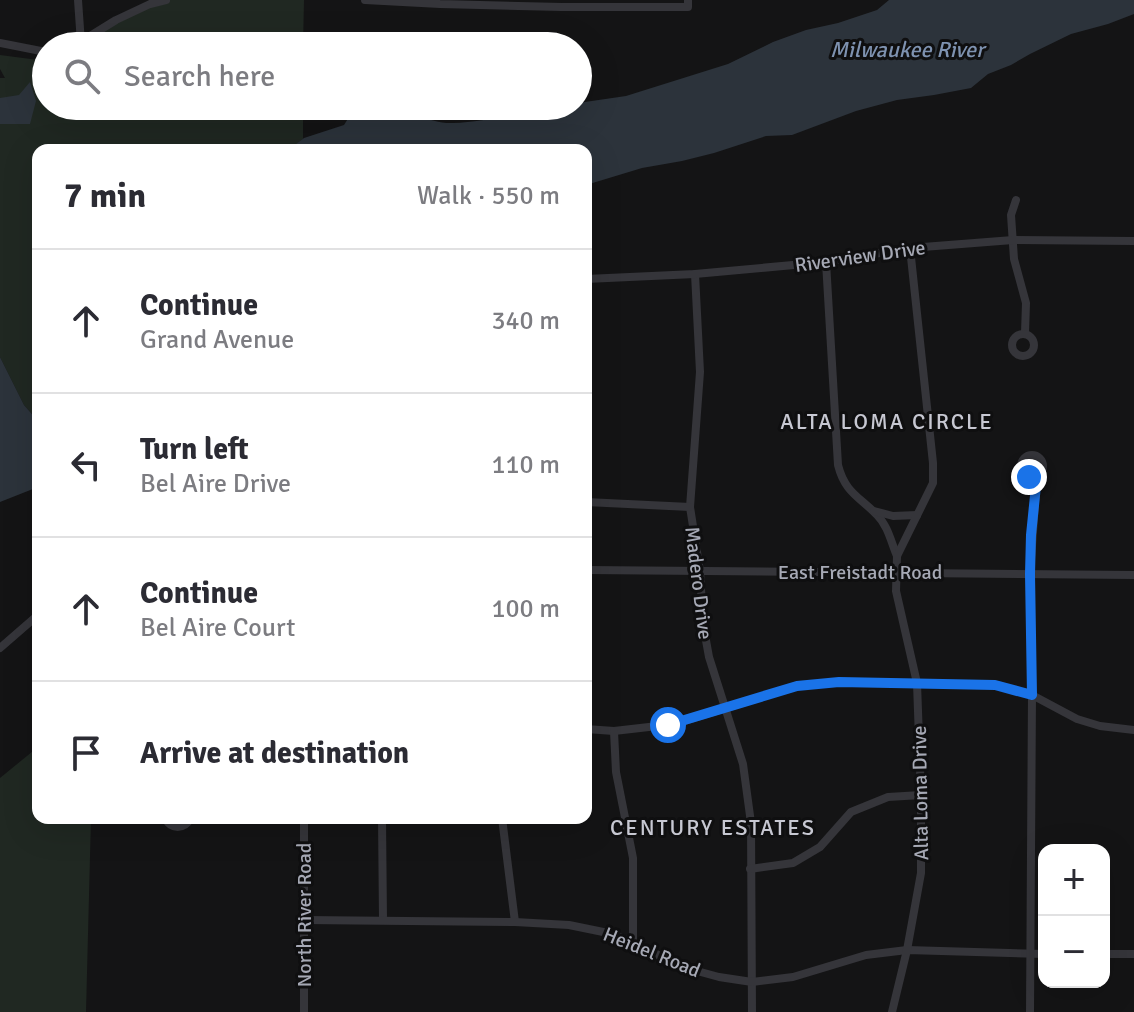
<!DOCTYPE html>
<meta charset="utf-8">
<style>
body{margin:0;font-family:Signika,sans-serif;background:#f2f2f3;color:#2b2b33}
.controls{position:absolute;right:24px;bottom:24px;display:grid;overflow:hidden;border-radius:16px;box-shadow:0 8px 32px #0002}
.controls button{width:72px;height:72px;display:grid;place-items:center;padding:0;border:0;border-bottom:2px solid #e1e1e2;background:#fff;color:#2b2b33;font:40px sans-serif}
.stop{position:absolute;width:24px;height:24px;margin:-18px;border:6px solid #1a73e8;border-radius:50%;background:#fff}
.stop.end{background:#1a73e8;border-color:#fff;box-shadow:0 2px 8px #0008}
.list{margin:0;padding:0;list-style:none}
h2{display:flex;justify-content:space-between;align-items:center;height:104px;margin:0;padding:0 32px;font-size:34px}
h2 small{font-size:26px;font-weight:400;color:#7c7c81}
.list li{display:grid;grid-template-columns:52px 1fr auto;gap:24px;align-items:center;box-sizing:border-box;height:144px;padding:0 32px;border-top:2px solid #e1e1e2}
.list b{display:block;font-size:30px;white-space:nowrap}
.list p{margin:0;font-size:26px;white-space:nowrap;color:#7c7c81}
.list em{font-size:26px;font-style:normal;color:#7c7c81}
.icon{flex:none;width:44px;height:44px;fill:none;stroke:currentColor;stroke-width:2;stroke-linecap:round;stroke-linejoin:round}
.map{position:relative;flex:none;width:1134px;height:1012px;overflow:hidden}
.search{position:absolute;background:#fff;box-shadow:0 8px 32px #0002;left:32px;top:32px;width:560px;height:88px;display:flex;align-items:center;gap:20px;box-sizing:border-box;padding:0 28px;border-radius:44px;color:#7c7c81;font-size:30px}
.panel{position:absolute;background:#fff;box-shadow:0 8px 32px #0002;left:32px;top:144px;width:560px;height:680px;border-radius:16px}
.map>svg:first-child{display:block}
</style>
<div class="map">
<svg width="1134" height="1012" viewBox="0 0 1134 1012">
<rect width="100%" height="100%" fill="#141415"/>
<!-- green -->
<g fill="#202822">
<path d="M 166,0 L 304,0 L 303,46 L 74,46 L 116,20 Z"/>
<path d="M 0,55 L 46,61 L 46,106 L 303,106 L 303,139 L 289,150 L 38,150 L 38,421 L 24,405 L 0,357 L 0,78 L 5,78 L 0,69 Z"/>
<path d="M 38,747 L 38,818 L 91,818 L 86,1012 L 0,1012 L 0,778 Z"/>
</g>
<!-- water -->
<g fill="#2c333b">
<path d="M 889,0 L 1134,0 L 1134,14 L 1108,24 L 1071,34 L 1030,54 L 1011,65 L 988,74 L 971,88 L 934,95 L 897,100 L 856,111 L 792,135 L 766,136 L 714,153 L 682,161 L 642,168 L 586,185 L 586,150 L 288,150 L 304,138 L 344,125 L 349,117 L 349,106 C 361,106 375,104 387,106 C 410,109 429,124 453,123 C 496,122 536,106 578,106 L 578,103 L 626,96 L 728,64 L 773,42 L 806,30 L 838,23 L 877,10 Z"/>
<path d="M 30,82 L 36,101 L 30,124 L 0,124 L 0,98 L 19,95 Z"/>
<path d="M 0,357 L 24,405 L 38,421 L 38,487 L 0,502 Z"/>
</g>
<g fill="none" stroke-linecap="round" stroke-linejoin="round">
<!-- minor -->
<g stroke="#35353a" stroke-width="8">
<path d="M 78,0 L 81,43"/>
<path d="M 365,0 L 440,4 L 562,7 L 688,7 L 688,0"/>
<path d="M 0,43 L 46,52"/>
<path d="M 74,46 L 116,20 L 150,4 L 166,0"/>
<path d="M 1016,200 L 1011,215 L 1014,259 L 1026,303 L 1025,333"/>
<path d="M 826,262 L 838,465 C 845,493 860,497 877,515 C 888,526 891,542 897,556"/>
<path d="M 695,274 L 700,372 L 690,507 L 700,571 L 703,624 L 709,657 L 743,764 L 751,823 L 752,1012"/>
<path d="M 586,279 L 695,274 L 826,262 L 910,248 L 1013,240 L 1134,241"/>
<circle cx="1023" cy="345" r="11"/>
<circle cx="1032" cy="466" r="11"/>
<path d="M 586,502 L 690,507"/>
<path d="M 874,511 L 893,516 L 917,515"/>
<path d="M 586,570 L 1134,575"/>
<path d="M 0,648 L 38,615"/>
<path d="M 586,729 L 614,731 L 675,724 L 797,686 L 839,682 L 995,685 L 1032,695 L 1077,719 L 1100,726 L 1134,730"/>
<path d="M 614,731 L 616,772 L 633,858 L 633,943"/>
<path d="M 165,818 C 171,830 184,830 191,818"/>
<path d="M 304,818 L 304,1012"/>
<path d="M 382,818 L 383,920"/>
<path d="M 502,818 L 515,922"/>
<path d="M 750,869 L 793,863 L 820,847 L 851,812 L 888,797 L 921,795"/>
<path d="M 304,920 L 515,922 L 569,925 L 613,934 L 686,968 L 719,977 L 752,982 L 793,977 L 866,955 L 907,950 L 1044,954"/>
<path d="M 1104,954 L 1134,954"/>
<path d="M 892,1012 L 907,950 L 921,873 L 921,795 L 917,683 L 896,591 L 897,556 L 933,483 L 933,463 L 910,248"/>
<path d="M 1030,1012 L 1032,695 L 1030,574 L 1037,476"/>
</g>
</g>
<g fill="none" stroke-linecap="round" stroke-linejoin="round">
<!-- route -->
<path stroke="#1a73e8" stroke-width="10" d="M 668,725 L 797,686 L 839,682 L 995,685 L 1032,695 L 1030,574 L 1031,535 L 1037,476 L 1029,477"/>
</g>
<g text-anchor="middle" stroke-width="6" stroke-linejoin="round" paint-order="stroke">
<!-- street labels -->
<g font-size="20" fill="#a6a9b5" stroke="#0f0f10">
<text transform="translate(860 256) rotate(-8)" y="7">Riverview Drive</text>
<text x="860" y="579">East Freistadt Road</text>
<text transform="translate(699 583) rotate(83)" y="7">Madero Drive</text>
<text transform="translate(920 793) rotate(-91)" y="7">Alta Loma Drive</text>
<text transform="translate(304 915) rotate(-90)" y="7">North River Road</text>
<text transform="translate(652 952) rotate(22)" y="7">Heidel Road</text>
</g>
<!-- water labels -->
<g font-size="22" font-style="italic" fill="#7e92b0" stroke="#0f0f10">
<text x="907" y="57">Milwaukee River</text>
</g>
<!-- neighbourhood labels -->
<g font-size="22" letter-spacing="2" fill="#c7c8d2" stroke="#0f0f10">
<text x="887" y="429">ALTA LOMA CIRCLE</text>
<text x="713" y="835">CENTURY ESTATES</text>
</g>
</g>
</svg>
<div class="controls">
<button>+</button>
<button>−</button>
</div>
<div class="stop" style="left:668px;top:725px"></div>
<div class="stop end" style="left:1029px;top:477px"></div>
<div class="search"><svg class="icon" aria-label="search" viewBox="0 0 24 24"><circle cx="10" cy="10" r="6"/><path d="M15 15l6 6"/></svg>Search here</div>
<section class="panel">
<h2>7 min<small>Walk · 550 m</small></h2>
<ul class="list">
<li><svg class="icon" aria-label="ahead" viewBox="0 0 24 24"><path d="M12 20V5M6 11l6-6 6 6"/></svg><div><b>Continue</b><p>Grand Avenue</p></div><em>340 m</em></li>
<li><svg class="icon" aria-label="left" viewBox="0 0 24 24"><path d="M17 20v-9H6M10 6l-5 5 5 5"/></svg><div><b>Turn left</b><p>Bel Aire Drive</p></div><em>110 m</em></li>
<li><svg class="icon" aria-label="ahead" viewBox="0 0 24 24"><path d="M12 20V5M6 11l6-6 6 6"/></svg><div><b>Continue</b><p>Bel Aire Court</p></div><em>100 m</em></li>
<li><svg class="icon" aria-label="arrive" viewBox="0 0 24 24"><path d="M6 21V4h12l-3 4 3 4H6"/></svg><div><b>Arrive at destination</b></div></li>
</ul>
</section>
</div>
